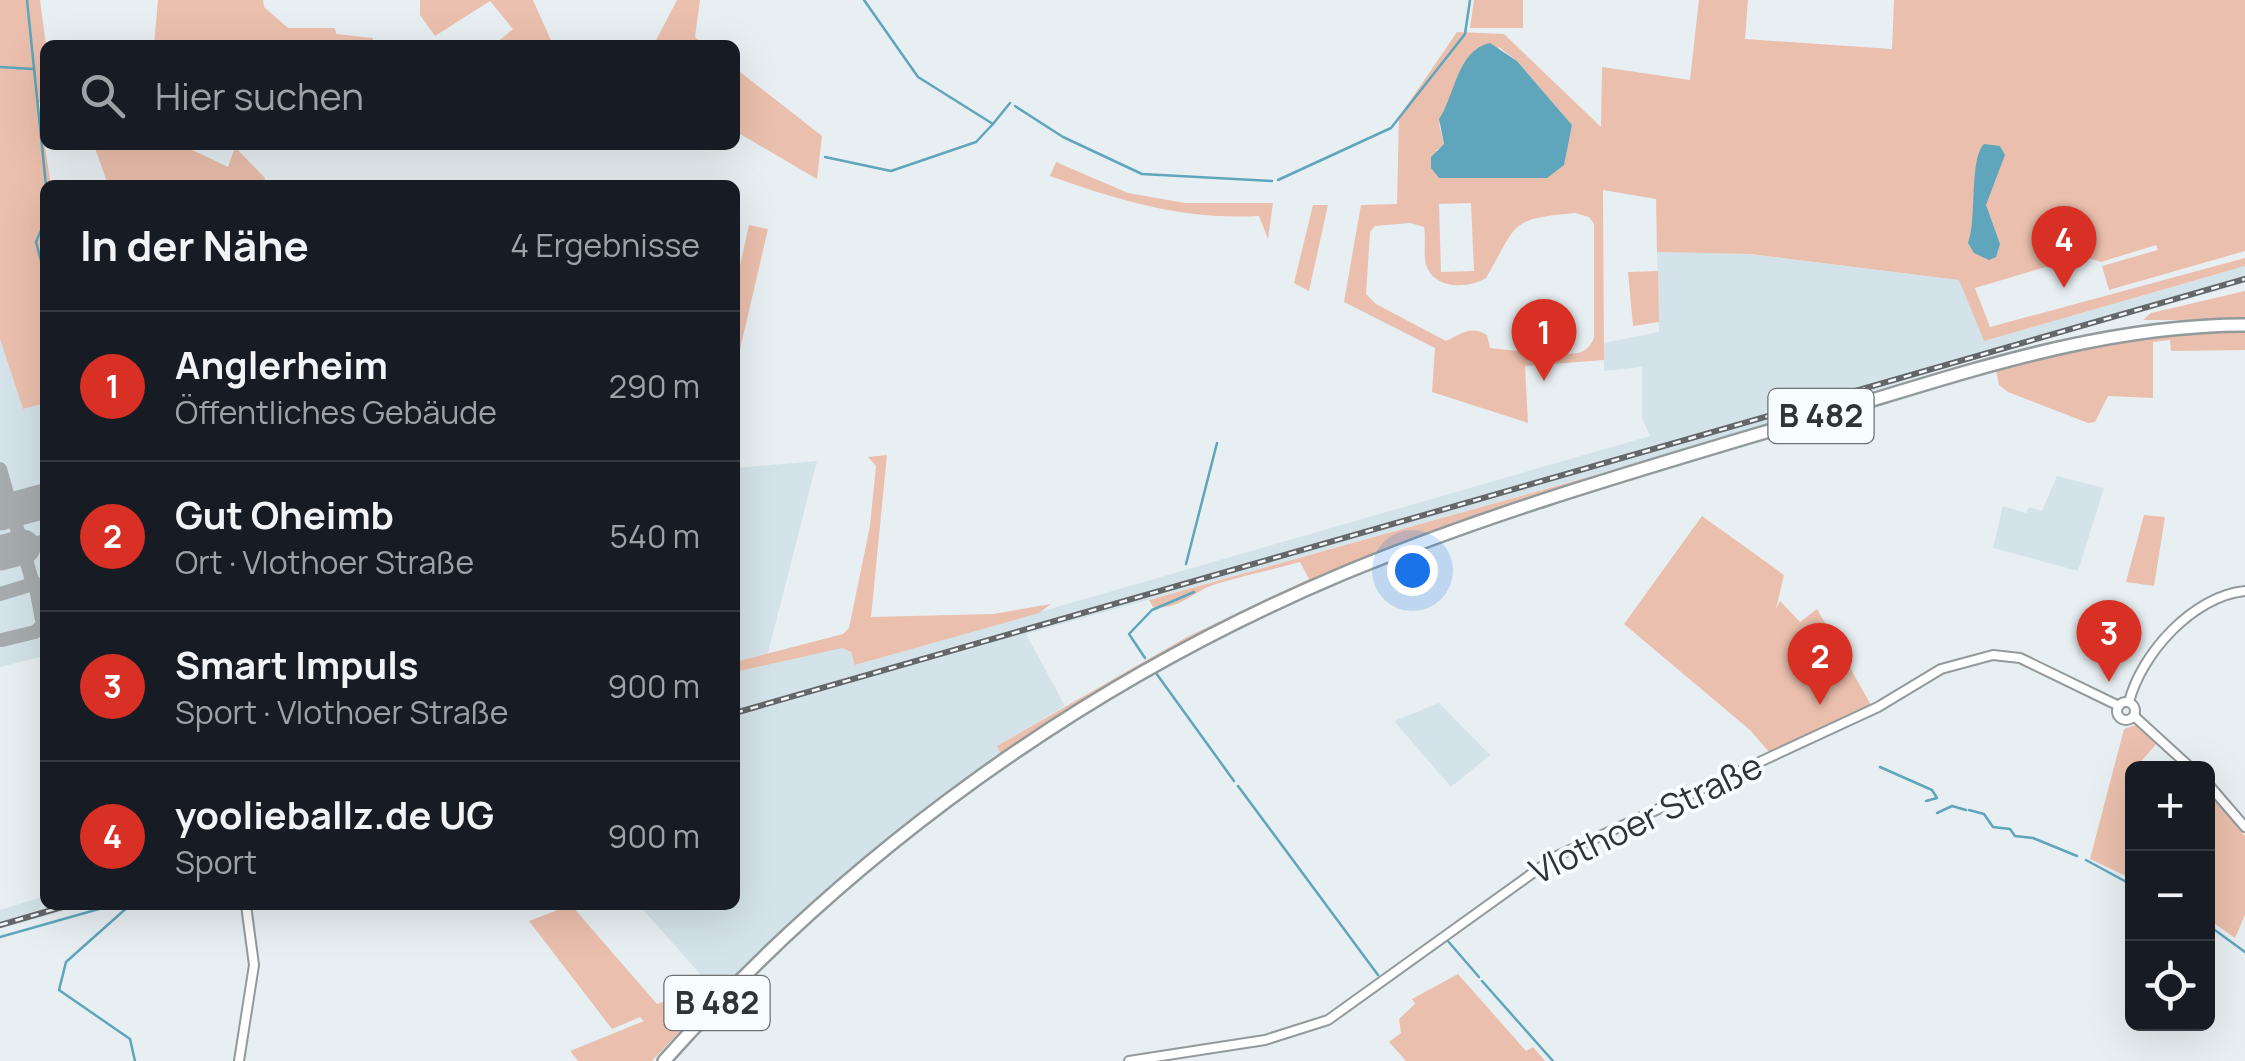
<!DOCTYPE html>
<html lang="de">
<meta charset="utf-8">
<style>
body{margin:0;font-family:Manrope,sans-serif;background:#242831;color:#f1f3f6}
.controls{position:absolute;right:30px;bottom:30px;display:grid;overflow:hidden;border-radius:15px;box-shadow:0 10px 40px #0002}
.controls button{width:90px;height:90px;display:grid;place-items:center;padding:0;border:0;border-bottom:2px solid #363941;background:#171b24;color:#f1f3f6;font:50px sans-serif}
.you{position:absolute;left:1412px;top:570px;width:35px;height:35px;margin:-25px;border:8px solid #fff;border-radius:50%;background:#1a73e8;box-shadow:0 0 0 15px #1a73e833}
.badge{display:grid;place-items:center;width:65px;height:65px;border-radius:50%;background:#d93025;color:#fff;font-size:32px;font-weight:700}
.pin{position:absolute;translate:-50% -82px;filter:drop-shadow(0 2px 5px #0008)}
.pin::after{content:'';position:absolute;top:52px;width:35px;height:30px;background:inherit;clip-path:polygon(0 0,100% 0,50% 100%)}
.list{margin:0;padding:0;list-style:none}
h2{display:flex;justify-content:space-between;align-items:center;height:130px;margin:0;padding:0 40px;font-size:42px}
h2 small{font-size:32px;font-weight:400;color:#9ea1a6}
.list li{display:grid;grid-template-columns:65px 1fr auto;gap:30px;align-items:center;box-sizing:border-box;height:150px;padding:0 40px;border-top:2px solid #363941}
.list b{display:block;font-size:38px;white-space:nowrap}
.list p{margin:0;font-size:32px;white-space:nowrap;color:#9ea1a6}
.list em{font-size:32px;font-style:normal;color:#9ea1a6}
.icon{flex:none;width:55px;height:55px;fill:none;stroke:currentColor;stroke-width:2;stroke-linecap:round;stroke-linejoin:round}
.map{position:relative;flex:none;width:2245px;height:1061px;overflow:hidden}
.search{position:absolute;background:#171b24;box-shadow:0 10px 40px #0002;left:40px;top:40px;width:700px;height:110px;display:flex;align-items:center;gap:25px;box-sizing:border-box;padding:0 35px;border-radius:15px;color:#9ea1a6;font-size:38px}
.panel{position:absolute;background:#171b24;box-shadow:0 10px 40px #0002;left:40px;top:180px;width:700px;height:730px;border-radius:15px}
.map>svg:first-child{display:block}
</style>
<div class="map">
<svg width="2245" height="1061" viewBox="0 0 2245 1061">
<rect width="100%" height="100%" fill="#e8eff2"/>
<!-- built -->
<g fill="#d4e3e9">
<path d="M 1657,252 L 1750,254 L 1960,280 L 1984,341 L 2245,266 L 2245,283 L 1978,358 L 1662,456 L 1026,634 L 1065,706 L 997,746 L 1001,755 L 931,803 L 716,992 L 639,905 L 735,905 L 735,672 L 842,647 L 851,652 L 856,665 L 1650,436 L 1642,418 L 1642,367 L 1604,371 L 1604,343 L 1659,332 Z"/>
<path d="M 0,339 L 23,409 L 45,403 L 45,656 L 0,667 Z"/>
<path d="M 817,461 L 768,653 L 735,662 L 735,468 Z"/>
<path d="M 2057,476 L 2104,488 L 2078,571 L 1993,548 L 2003,506 L 2026,513 L 2029,507 L 2042,511 Z"/>
<path d="M 1439,703 L 1490,755 L 1451,787 L 1394,721 Z"/>
<path d="M 45,896 L 45,905 L 85,905 L 0,929 L 0,910 Z"/>
</g>
<!-- green -->
<g fill="#ebbfad" fill-rule="evenodd">
<path d="M 0,0 L 40,0 L 46,45 L 45,102 L 38,103 L 51,185 L 45,185 L 45,403 L 23,409 L 0,339 Z"/>
<path d="M 158,0 L 263,0 L 264,7 L 288,28 L 335,28 L 336,34 L 373,38 L 372,45 L 154,45 Z"/>
<path d="M 420,0 L 533,0 L 553,45 L 494,45 L 513,29 L 490,1 L 435,36 L 420,15 Z"/>
<path d="M 677,0 L 700,0 L 695,37 L 705,45 L 654,44 Z"/>
<path d="M 1474,0 L 1523,0 L 1523,28 L 1470,28 Z"/>
<path d="M 1699,0 L 1748,0 L 1745,39 L 1892,49 L 1894,0 L 2245,0 L 2245,251 L 2109,290 L 2102,266 L 2158,250 L 2156,245 L 2101,262 L 2083,256 L 1975,288 L 1990,327 L 2245,258 L 2245,266 L 1984,341 L 1959,280 L 1750,254 L 1657,252 L 1656,199 L 1603,190 L 1604,360 L 1525,366 L 1528,423 L 1432,392 L 1435,348 L 1344,302 L 1361,205 L 1397,204 L 1399,117 L 1457,32 L 1504,34 L 1601,127 L 1602,67 L 1690,80 ZM 1499,47 L 1517,61 L 1572,125 L 1564,150 L 1435,151 L 1444,145 L 1439,124 L 1454,96 L 1458,75 ZM 1471,203 L 1474,271 L 1441,272 L 1439,204 ZM 1575,213 L 1589,217 L 1594,224 L 1594,338 C 1584,362 1562,352 1540,349 L 1536,353 L 1490,348 L 1487,335 C 1471,325 1461,334 1446,341 L 1376,304 L 1366,294 L 1370,232 L 1375,226 L 1410,223 L 1424,227 C 1426,237 1424,249 1425,260 C 1429,289 1466,290 1486,278 C 1518,224 1507,219 1575,213 Z"/>
<path d="M 735,68 L 822,136 L 817,179 L 735,131 Z"/>
<path d="M 94,145 L 182,145 L 228,167 L 235,147 L 265,178 L 263,185 L 108,185 Z"/>
<path d="M 1056,162 L 1128,193 L 1185,203 L 1273,203 L 1268,239 L 1259,216 C 1183,220 1121,201 1050,176 Z"/>
<path d="M 1313,205 L 1328,205 L 1309,291 L 1294,283 Z"/>
<path d="M 749,225 L 768,229 L 735,371 L 735,288 Z"/>
<path d="M 1658,271 L 1659,322 L 1633,326 L 1628,272 Z"/>
<path d="M 2245,291 L 2245,320 L 2143,320 L 2151,313 Z"/>
<path d="M 2245,332 L 2245,350 L 2171,351 L 2170,340 L 2153,342 L 2153,398 L 2108,396 L 2095,422 L 2088,423 L 2008,392 L 1999,385 L 1996,369 C 2078,348 2159,330 2245,332 Z"/>
<path d="M 887,455 L 871,617 L 993,614 L 1051,604 L 1039,613 L 855,665 L 851,652 L 842,648 L 735,672 L 735,662 L 843,634 L 849,628 L 870,526 L 876,466 L 868,457 Z"/>
<path d="M 1606,472 L 1415,537 L 1082,704 L 1001,755 L 997,746 L 1187,637 L 1309,579 L 1300,562 C 1271,570 1241,576 1213,585 C 1191,593 1179,610 1153,607 L 1149,600 Z"/>
<path d="M 2144,515 L 2165,517 L 2154,586 L 2126,582 Z"/>
<path d="M 1702,516 L 1784,575 L 1776,609 L 1780,601 L 1800,622 L 1817,609 L 1871,705 L 1769,752 L 1750,730 L 1624,624 Z"/>
<path d="M 2136,725 L 2157,743 L 2138,765 L 2140,768 L 2132,768 L 2132,879 L 2090,859 L 2124,729 Z"/>
<path d="M 2212,794 L 2245,836 L 2245,915 L 2235,938 L 2208,919 L 2208,804 Z"/>
<path d="M 571,905 L 657,1004 L 709,984 L 716,992 L 652,1061 L 578,1061 L 570,1051 L 644,1021 L 640,1017 L 612,1029 L 529,921 Z"/>
<path d="M 1458,974 L 1526,1051 L 1533,1047 L 1545,1061 L 1406,1061 L 1389,1042 L 1401,1033 L 1399,1019 L 1415,1004 L 1412,999 Z"/>
</g>
<!-- water -->
<g fill="#5fa5bb">
<path d="M 1490,43 L 1517,61 L 1572,125 L 1564,165 L 1547,178 L 1439,178 L 1431,168 L 1431,157 L 1444,144 L 1439,119 C 1455,96 1457,50 1490,43 Z"/>
<path d="M 1984,144 L 2000,146 L 2005,155 L 1986,205 L 2000,244 L 1996,257 L 1989,260 L 1974,253 L 1968,243 C 1977,222 1969,158 1984,144 Z"/>
</g>
<g fill="none" stroke-linecap="round" stroke-linejoin="round">
<!-- stream -->
<g stroke="#5fa5bb" stroke-width="2.5">
<path d="M 27,0 L 46,185"/>
<path d="M 864,0 L 918,77 L 993,124 L 1010,103"/>
<path d="M 0,67 L 33,69"/>
<path d="M 1015,106 L 1063,137 L 1142,174 L 1272,181"/>
<path d="M 825,157 L 891,171 L 976,142 L 993,124"/>
<path d="M 1278,180 L 1391,128 L 1465,34 L 1470,0"/>
<path d="M 45,221 L 36,242 L 45,276"/>
<path d="M 1186,564 L 1217,443"/>
<path d="M 1145,658 L 1129,634 L 1152,610 L 1194,592"/>
<path d="M 1156,673 L 1234,781"/>
<path d="M 1880,767 L 1932,790 L 1937,798 L 1926,801"/>
<path d="M 1238,786 L 1378,975"/>
<path d="M 1969,810 L 1984,814 L 1993,827 L 2010,829 L 2015,836 L 2033,838 L 2077,856"/>
<path d="M 1937,813 L 1952,806 L 1966,810"/>
<path d="M 2086,860 L 2132,885"/>
<path d="M 130,905 L 66,962 L 59,990 L 130,1039 L 135,1061"/>
<path d="M 2208,925 L 2245,952"/>
<path d="M 0,937 L 113,905"/>
<path d="M 1447,940 L 1479,977"/>
<path d="M 1482,981 L 1553,1061"/>
</g>
<!-- taxiway -->
<g stroke="#a6abae" stroke-width="14">
<path d="M 0,469 L 33,584 L 0,594"/>
<path d="M 23,547 L 45,541"/>
<path d="M 2,640 L 35,632 L 43,625 L 35,583"/>
</g>
<!-- runway -->
<g stroke="#a6abae" stroke-width="35">
<path d="M 0,513 L 45,501"/>
<path d="M 0,553 L 23,547"/>
</g>
<defs>
<g id="tertiary">
<path d="M 2129,702 C 2141,654 2193,596 2245,591"/>
<circle cx="2126" cy="711" r="9"/>
<path d="M 2134,716 L 2191,768"/>
<path d="M 2208,784 L 2245,827"/>
<path d="M 239,1061 L 254,965 L 246,905"/>
<path d="M 1129,1061 L 1265,1040 L 1328,1020 L 1555,857 L 1878,707 L 1941,669 L 1993,655 L 2020,658 L 2119,706"/>
</g>
<path id="primary" d="M 664,1061 C 851,851 1083,683 1342,574 C 1493,511 1652,466 1809,419 C 1953,377 2094,325 2245,325"/>
</defs>
<!-- tertiary casing -->
<use href="#tertiary" stroke="#929a9c" stroke-width="12"/>
<!-- primary casing -->
<use href="#primary" stroke="#929a9c" stroke-width="16"/>
<!-- tertiary -->
<use href="#tertiary" stroke="#fff" stroke-width="8"/>
<!-- primary -->
<use href="#primary" stroke="#fff" stroke-width="11"/>
<defs>
<g id="rail">
<path d="M 735,713 L 2245,279"/>
<path d="M 0,925 L 69,905"/>
</g>
</defs>
<!-- rail casing -->
<use href="#rail" stroke="#636769" stroke-width="6"/>
<!-- rail -->
<use href="#rail" stroke="#f6fcff" stroke-width="2.5" stroke-dasharray="8" stroke-linecap="butt"/>
</g>
<g text-anchor="middle" stroke-width="8" stroke-linejoin="round" paint-order="stroke">
<!-- shield labels -->
<g fill="#f6fcff" stroke="#6c7072" stroke-width="2.5">
<rect x="1768.5" y="389" width="105" height="54" rx="8"/>
<rect x="664.5" y="976" width="105" height="54" rx="8"/>
</g>
<g font-size="32" font-weight="bold" fill="#313435">
<text x="1821" y="427">B 482</text>
<text x="717" y="1014">B 482</text>
</g>
<!-- street labels -->
<g font-size="35" fill="#313435" stroke="#f6fcff">
<text transform="translate(1646 819) rotate(-26)" y="12">Vlothoer Straße</text>
</g>
</g>
</svg>
<div class="controls">
<button>+</button>
<button>−</button>
<button><svg class="icon" aria-label="locate" viewBox="0 0 24 24"><circle cx="12" cy="12" r="6"/><path d="M12 2v4M12 18v4M2 12h4M18 12h4"/></svg></button>
</div>
<div class="you"></div>
<div class="pin badge" style="left:1544px;top:381px">1</div>
<div class="pin badge" style="left:1820px;top:705px">2</div>
<div class="pin badge" style="left:2109px;top:682px">3</div>
<div class="pin badge" style="left:2064px;top:288px">4</div>
<div class="search"><svg class="icon" aria-label="search" viewBox="0 0 24 24"><circle cx="10" cy="10" r="6"/><path d="M15 15l6 6"/></svg>Hier suchen</div>
<section class="panel">
<h2>In der Nähe<small>4 Ergebnisse</small></h2>
<ul class="list">
<li><span class="badge">1</span><div><b>Anglerheim</b><p>Öffentliches Gebäude</p></div><em>290 m</em></li>
<li><span class="badge">2</span><div><b>Gut Oheimb</b><p>Ort · Vlothoer Straße</p></div><em>540 m</em></li>
<li><span class="badge">3</span><div><b>Smart Impuls</b><p>Sport · Vlothoer Straße</p></div><em>900 m</em></li>
<li><span class="badge">4</span><div><b>yoolieballz.de UG</b><p>Sport</p></div><em>900 m</em></li>
</ul>
</section>
</div>
